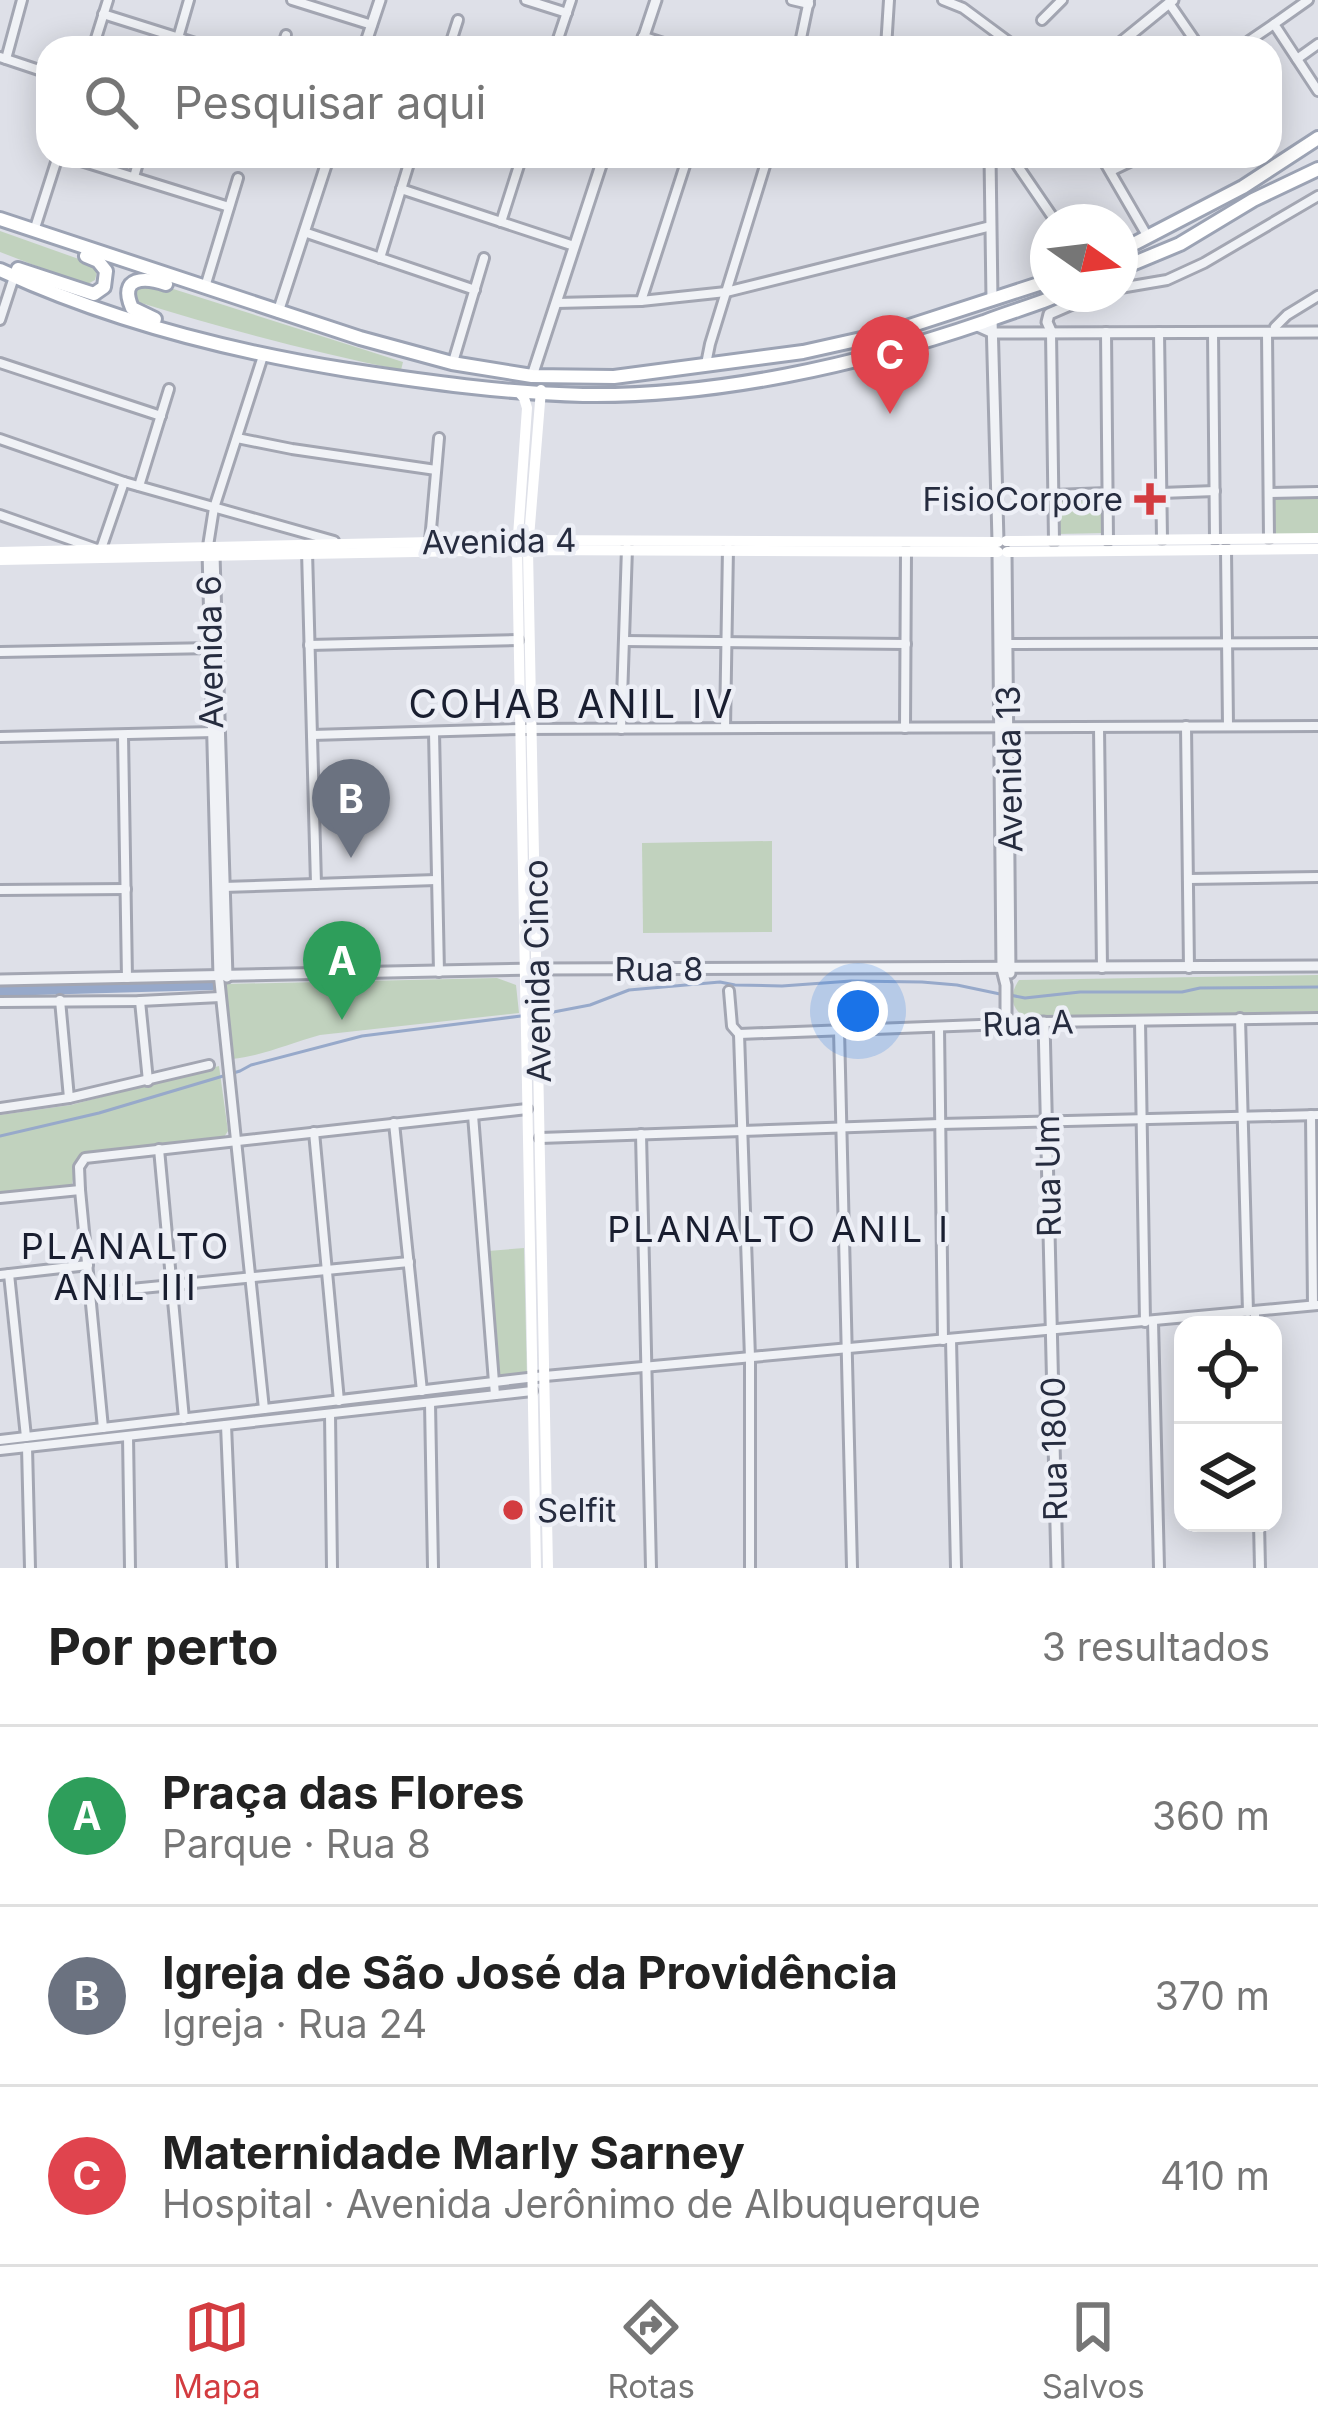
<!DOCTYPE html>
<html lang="pt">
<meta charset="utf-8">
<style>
body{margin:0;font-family:Inter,sans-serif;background:#f2f2f2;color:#222}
.controls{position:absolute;right:36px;bottom:36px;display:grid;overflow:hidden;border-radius:24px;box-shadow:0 6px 30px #0003}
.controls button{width:108px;height:108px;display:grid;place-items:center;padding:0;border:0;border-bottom:3px solid #e0e0e0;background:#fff;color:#222;font:60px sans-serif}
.compass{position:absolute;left:1030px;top:204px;width:108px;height:108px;border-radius:50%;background:#fff;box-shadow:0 6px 30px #0003;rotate:104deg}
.you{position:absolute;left:858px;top:1011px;width:42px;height:42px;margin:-30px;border:9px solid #fff;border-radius:50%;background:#1a73e8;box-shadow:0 0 0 18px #1a73e833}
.badge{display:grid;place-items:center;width:78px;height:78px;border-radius:50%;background:#d33c40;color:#fff;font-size:39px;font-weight:700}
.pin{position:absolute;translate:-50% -99px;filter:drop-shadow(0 3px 6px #0008)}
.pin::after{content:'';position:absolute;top:63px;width:42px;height:36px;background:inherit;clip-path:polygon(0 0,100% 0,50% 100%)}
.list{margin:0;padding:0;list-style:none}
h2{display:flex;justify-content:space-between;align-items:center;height:156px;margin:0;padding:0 48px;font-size:51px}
h2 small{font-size:39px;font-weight:400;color:#767676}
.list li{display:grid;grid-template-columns:78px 1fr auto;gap:36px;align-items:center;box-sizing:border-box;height:180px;padding:0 48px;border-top:3px solid #e0e0e0}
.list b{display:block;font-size:45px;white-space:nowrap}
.list p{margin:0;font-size:39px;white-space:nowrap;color:#767676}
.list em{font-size:39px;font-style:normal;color:#767676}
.icon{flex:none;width:66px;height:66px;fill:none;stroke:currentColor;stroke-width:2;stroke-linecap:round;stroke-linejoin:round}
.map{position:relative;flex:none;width:1318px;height:1568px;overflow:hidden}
.search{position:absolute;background:#fff;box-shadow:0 6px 30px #0003;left:36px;right:36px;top:36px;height:132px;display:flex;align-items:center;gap:30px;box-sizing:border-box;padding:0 42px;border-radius:36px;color:#767676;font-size:45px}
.sheet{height:696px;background:#fff}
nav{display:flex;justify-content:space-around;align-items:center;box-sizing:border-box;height:168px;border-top:3px solid #e0e0e0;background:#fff;font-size:33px;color:#767676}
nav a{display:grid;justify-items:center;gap:6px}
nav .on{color:#d33c40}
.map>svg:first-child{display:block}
</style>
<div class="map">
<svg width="1318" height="1568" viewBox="0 0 1318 1568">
<rect width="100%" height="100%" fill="#dee0e8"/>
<!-- green -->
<g fill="#c1d2be">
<path d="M 0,231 L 90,263 L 97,272 L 95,280 L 86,285 L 0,252 Z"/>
<path d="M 145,280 L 403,362 L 401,370 C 312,352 225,329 138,302 L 133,292 L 135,285 Z"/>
<path d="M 1318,494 L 1318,534 L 1272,534 L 1272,495 Z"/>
<path d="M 1104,496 L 1104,533 L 1057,534 L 1056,497 Z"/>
<path d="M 772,841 L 772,932 L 643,933 L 642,843 Z"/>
<path d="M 1318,975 L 1318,1011 L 1029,1019 C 1011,1011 1008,996 1019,980 Z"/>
<path d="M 497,978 L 516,985 L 519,1013 L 320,1035 C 290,1043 263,1056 232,1059 L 226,984 Z"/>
<path d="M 219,1066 L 228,1131 L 224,1137 L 87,1153 L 76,1162 L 72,1185 L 0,1192 L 0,1115 L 71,1105 Z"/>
<path d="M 524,1248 L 527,1378 L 498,1380 L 488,1251 Z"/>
</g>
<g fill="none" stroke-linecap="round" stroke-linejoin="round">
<!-- stream -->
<g stroke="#97a9ca" stroke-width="3">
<path d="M 1010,995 L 1025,998 L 1080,992 L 1182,992 L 1200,988 L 1318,987"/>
<path d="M 543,1014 L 590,1005 L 629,990 L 720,982 L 735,985 L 782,986 L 851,981 L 922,982 L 957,985 L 1000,994"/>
<path d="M 0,1136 L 99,1113 L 240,1071 L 251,1065 L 362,1036 L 521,1016"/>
</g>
<!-- canal -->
<path stroke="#97a9ca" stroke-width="10" d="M 0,991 L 212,985"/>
<defs>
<g id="minor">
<path d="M 292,0 L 372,25"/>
<path d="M 526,0 L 567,13"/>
<path d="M 792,0 L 809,4"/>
<path d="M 943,0 L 963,8 L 1017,48"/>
<path d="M 1308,0 L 1274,24 L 1318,91"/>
<path d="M 1169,3 L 1200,48"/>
<path d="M 103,14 L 211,48"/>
<path d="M 1042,20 L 1062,0"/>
<path d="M 178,38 L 189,0"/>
<path d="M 1249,41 L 1274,24"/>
<path d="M 800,44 L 820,48"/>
<path d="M 93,48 L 108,0"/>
<path d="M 282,48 L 286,35"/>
<path d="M 449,48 L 458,20"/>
<path d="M 555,48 L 571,0"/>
<path d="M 799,48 L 809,0"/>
<path d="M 886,48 L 889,0"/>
<path d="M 0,57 L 48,73"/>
<path d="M 6,59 L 22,0"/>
<path d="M 1297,59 L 1318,44"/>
<path d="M 65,156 L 229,207"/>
<path d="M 309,156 L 327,161"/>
<path d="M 1011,156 L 1056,222"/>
<path d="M 1101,156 L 1148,237"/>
<path d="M 1111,171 L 1142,156"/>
<path d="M 134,177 L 140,156"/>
<path d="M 401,189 L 574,246"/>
<path d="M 501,222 L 522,156"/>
<path d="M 34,231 L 58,156"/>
<path d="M 304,232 L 475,290"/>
<path d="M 380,258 L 411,157"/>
<path d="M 205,287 L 238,178"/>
<path d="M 1120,288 L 1167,280 L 1204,263 L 1318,196"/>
<path d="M 641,301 L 688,156"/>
<path d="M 556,303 L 641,301 L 726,292 L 991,226"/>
<path d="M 0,320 L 14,277"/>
<path d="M 1275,327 L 1287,315 L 1318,296"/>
<path d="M 1051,332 L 1054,541"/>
<path d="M 1106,332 L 1108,540"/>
<path d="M 1159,332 L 1162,539"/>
<path d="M 1213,332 L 1215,539"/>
<path d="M 1267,333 L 1269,538"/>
<path d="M 453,362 L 484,258"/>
<path d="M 0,363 L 161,416"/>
<path d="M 706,364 L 710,344 L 768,156"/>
<path d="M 237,438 L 292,449 L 436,470"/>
<path d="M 0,439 L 124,482 L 334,541"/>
<path d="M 139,486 L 169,389"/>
<path d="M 1161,493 L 1215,491"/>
<path d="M 1269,493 L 1318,492"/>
<path d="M 1053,495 L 1108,493"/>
<path d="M 0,515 L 94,548"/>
<path d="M 430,541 L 439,438"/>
<path d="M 208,546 L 214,508 L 263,356"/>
<path d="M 101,549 L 124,482"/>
<path d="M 1226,550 L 1228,726"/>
<path d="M 307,551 L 316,884"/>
<path d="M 624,641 L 906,644"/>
<path d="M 1002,644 L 1318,643"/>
<path d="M 309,645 L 518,640"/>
<path d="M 0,652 L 214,648"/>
<path d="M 1186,726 L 1189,968"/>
<path d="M 1099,727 L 1102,968"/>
<path d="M 725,728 L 728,548"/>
<path d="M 905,728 L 906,552"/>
<path d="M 621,729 L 627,548"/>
<path d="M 434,732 L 439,972"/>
<path d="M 123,735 L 127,978"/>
<path d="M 312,735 L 520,729 L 1318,726"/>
<path d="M 0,737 L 214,732"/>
<path d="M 1188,879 L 1318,877"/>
<path d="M 223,887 L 436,880"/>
<path d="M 0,890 L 126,889"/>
<path d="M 219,977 L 264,1409"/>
<path d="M 729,991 L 732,1026 L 739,1034 L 750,1358 L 750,1568"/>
<path d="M 60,1000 L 69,1098"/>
<path d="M 140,1001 L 148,1081"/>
<path d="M 0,1002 L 140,1001 L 220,997"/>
<path d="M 1240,1018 L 1248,1312"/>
<path d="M 1140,1021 L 1145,1322"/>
<path d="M 1044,1022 L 1318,1018"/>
<path d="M 939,1027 L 943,1340"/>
<path d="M 839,1030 L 852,1568"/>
<path d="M 739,1034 L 1006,1024"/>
<path d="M 0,1108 L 69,1098 L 209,1065"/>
<path d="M 473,1115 L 495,1395"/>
<path d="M 1311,1115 L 1313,1305"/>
<path d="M 394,1123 L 422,1391"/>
<path d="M 314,1132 L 339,1401"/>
<path d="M 641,1134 L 651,1568"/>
<path d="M 540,1138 L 940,1124 L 1318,1115"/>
<path d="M 159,1149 L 184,1419"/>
<path d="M 0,1198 L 80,1190"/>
<path d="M 9,1274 L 26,1437"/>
<path d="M 0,1275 L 88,1265"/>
<path d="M 90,1293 L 409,1262"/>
<path d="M 1255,1311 L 1255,1325"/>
<path d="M 1153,1321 L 1159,1568"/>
<path d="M 951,1339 L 956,1568"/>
<path d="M 430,1403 L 433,1568"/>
<path d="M 330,1414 L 332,1568"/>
<path d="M 226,1425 L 232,1568"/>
<path d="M 103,1428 L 80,1190 L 79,1167 L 85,1158 L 527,1109"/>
<path d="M 128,1436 L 130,1568"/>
<path d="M 0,1440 L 545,1376 L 1318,1305"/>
<path d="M 27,1447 L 30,1568"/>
<path d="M 0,1450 L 532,1391"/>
<path d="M 1259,1523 L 1260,1568"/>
</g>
<g id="tertiary">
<path d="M 643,37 L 677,48"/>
<path d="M 364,48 L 380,0"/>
<path d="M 640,48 L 656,0"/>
<path d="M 1114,48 L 1173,0"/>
<path d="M 990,156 L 992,300"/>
<path d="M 278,312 L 329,156"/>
<path d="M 992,319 L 998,541"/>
<path d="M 975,325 L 993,333 L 1318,332"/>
<path d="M 1051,331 L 1047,322 L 1049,314 L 1095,294"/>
<path d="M 532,376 L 604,156"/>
<path d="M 208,551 L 219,977"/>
<path d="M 998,553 L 1002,969 L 1006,985 L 1006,1024 L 1044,1022 L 1057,1568"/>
<path d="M 1006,553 L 1010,973"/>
<path d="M 214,555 L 227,977"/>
<path d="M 0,980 L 537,969 L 1318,966"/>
</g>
<g id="primary">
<path d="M 0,219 L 360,338 L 452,363 L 532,376 L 614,377 L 803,352 L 888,333 L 1048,281"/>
<path d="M 1120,251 L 1243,187 L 1318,138"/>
<path d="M 18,269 L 94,294 L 104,287 L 106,271 L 98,261 L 86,256"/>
<path d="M 1120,269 L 1180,244 L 1253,200 L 1318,169"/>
<path d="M 0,270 C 110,321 229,351 348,370 C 427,382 504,393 583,395 C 716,397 859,365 984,322 C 1009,312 1036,305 1061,294"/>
<path d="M 155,319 L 132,308 C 118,276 145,277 166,284"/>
</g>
</defs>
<!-- minor casing -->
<use href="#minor" stroke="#a3a6b2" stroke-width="14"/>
<!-- tertiary casing -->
<use href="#tertiary" stroke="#a3a6b2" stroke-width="15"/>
<!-- primary casing -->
<use href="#primary" stroke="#9ca3b4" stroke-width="18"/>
<!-- minor -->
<use href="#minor" stroke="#f0f2f6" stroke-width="8"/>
<!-- tertiary -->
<use href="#tertiary" stroke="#f0f2f6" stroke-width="9"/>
<!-- secondary -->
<g stroke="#fff" stroke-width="10">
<path d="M 541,390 L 528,550 L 548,1568"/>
<path d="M 519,392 L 524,398 L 527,408 L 517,550 L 536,1568"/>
<path d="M 1006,541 L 1318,538"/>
<path d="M 0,552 L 517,540 L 998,542"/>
<path d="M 1007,552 L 1318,549"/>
<path d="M 0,560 L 517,550 L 998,552"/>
</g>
<!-- primary -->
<use href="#primary" stroke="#fff" stroke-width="12"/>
</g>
<!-- markers -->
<g fill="#d33c40" stroke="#edeff6" stroke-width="4.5">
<path d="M1144 481h12v12h12v12h-12v12h-12v-12h-12v-12h12z"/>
<circle cx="513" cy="1510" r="12"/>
</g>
<g text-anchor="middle" stroke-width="9" stroke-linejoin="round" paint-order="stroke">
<!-- poi labels -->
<g font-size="33" fill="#262c3f" stroke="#edeff6" text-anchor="end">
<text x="1123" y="511">FisioCorpore</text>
<text x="537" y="1522" text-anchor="start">Selfit</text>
</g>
<!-- street labels -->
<g font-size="33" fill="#262c3f" stroke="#edeff6">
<text transform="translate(499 541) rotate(-1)" y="12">Avenida 4</text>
<text transform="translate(210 652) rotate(-91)" y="12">Avenida 6</text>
<text transform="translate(1009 769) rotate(-91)" y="12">Avenida 13</text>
<text x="659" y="981">Rua 8</text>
<text transform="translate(537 971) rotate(-91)" y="12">Avenida Cinco</text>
<text transform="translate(1028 1023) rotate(-2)" y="12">Rua A</text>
<text transform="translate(1048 1176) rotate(-91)" y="12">Rua Um</text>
<text transform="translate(1054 1449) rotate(-91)" y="12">Rua 1800</text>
</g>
<!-- neighbourhood labels -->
<g font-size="36" letter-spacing="3" fill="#191e30" stroke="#edeff6">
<text x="779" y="1242">PLANALTO ANIL I</text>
<text x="126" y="1259">PLANALTO<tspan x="126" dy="41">ANIL III</tspan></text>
</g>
<!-- quarter labels -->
<g font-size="39" letter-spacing="3" fill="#191e30" stroke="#edeff6">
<text x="572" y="718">COHAB ANIL IV</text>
</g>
</g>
</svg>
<div class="controls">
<button><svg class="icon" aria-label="locate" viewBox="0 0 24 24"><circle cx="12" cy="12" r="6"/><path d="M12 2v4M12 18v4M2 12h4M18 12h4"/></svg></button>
<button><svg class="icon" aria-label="layers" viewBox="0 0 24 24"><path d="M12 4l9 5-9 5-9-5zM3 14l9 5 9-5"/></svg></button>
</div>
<svg class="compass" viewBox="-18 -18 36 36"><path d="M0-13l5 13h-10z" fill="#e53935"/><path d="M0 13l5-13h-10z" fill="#767676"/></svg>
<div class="you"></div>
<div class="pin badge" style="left:342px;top:1020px;background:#2e9e5b">A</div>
<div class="pin badge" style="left:351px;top:858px;background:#6b7280">B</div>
<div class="pin badge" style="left:890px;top:414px;background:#e0444e">C</div>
<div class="search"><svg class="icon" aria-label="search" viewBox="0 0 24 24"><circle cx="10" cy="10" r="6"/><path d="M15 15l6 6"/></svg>Pesquisar aqui</div>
</div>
<section class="sheet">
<h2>Por perto<small>3 resultados</small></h2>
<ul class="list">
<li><span class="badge" style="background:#2e9e5b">A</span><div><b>Praça das Flores</b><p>Parque · Rua 8</p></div><em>360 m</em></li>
<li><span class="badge" style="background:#6b7280">B</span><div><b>Igreja de São José da Providência</b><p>Igreja · Rua 24</p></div><em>370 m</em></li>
<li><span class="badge" style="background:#e0444e">C</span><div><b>Maternidade Marly Sarney</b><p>Hospital · Avenida Jerônimo de Albuquerque</p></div><em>410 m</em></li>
</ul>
</section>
<nav>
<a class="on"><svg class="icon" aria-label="map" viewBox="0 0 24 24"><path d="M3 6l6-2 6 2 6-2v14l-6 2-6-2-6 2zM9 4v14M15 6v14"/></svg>Mapa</a>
<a><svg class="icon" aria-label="directions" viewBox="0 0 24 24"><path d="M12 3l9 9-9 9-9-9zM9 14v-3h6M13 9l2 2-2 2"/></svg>Rotas</a>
<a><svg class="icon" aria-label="saved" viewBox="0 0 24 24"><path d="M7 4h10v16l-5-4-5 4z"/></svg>Salvos</a>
</nav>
